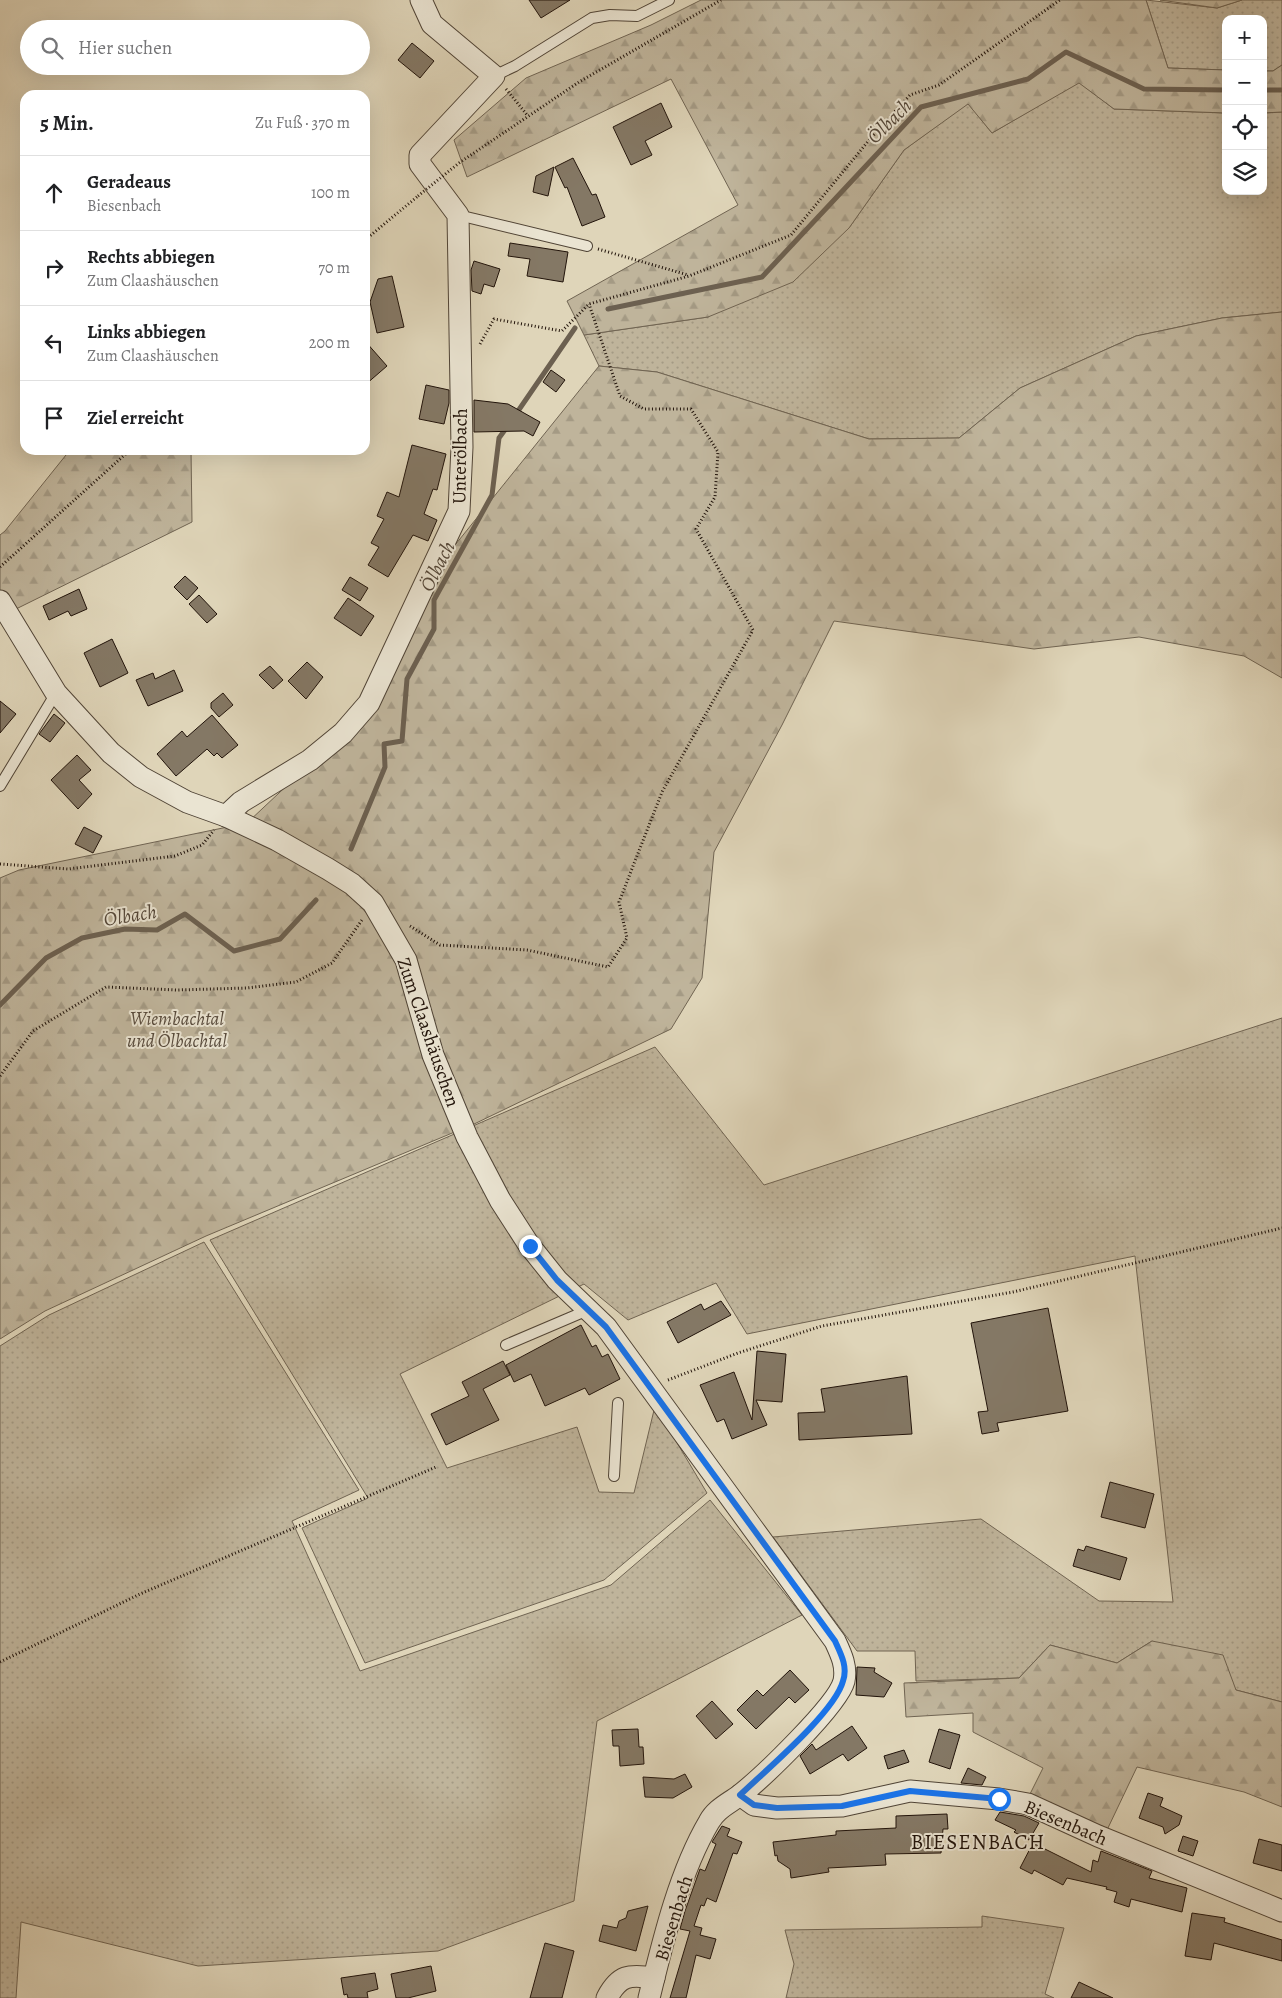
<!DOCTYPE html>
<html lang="de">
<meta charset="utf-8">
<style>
body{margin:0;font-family:Alegreya,serif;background:#f2f2f2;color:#202124}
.controls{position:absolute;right:15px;top:15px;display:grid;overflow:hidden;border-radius:10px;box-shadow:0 5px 20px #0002}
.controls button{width:45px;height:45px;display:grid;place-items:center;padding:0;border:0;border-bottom:1px solid #e0e0e0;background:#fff;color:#202124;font:25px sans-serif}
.stop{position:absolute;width:15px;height:15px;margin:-11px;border:4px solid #1a73e8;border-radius:50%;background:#fff}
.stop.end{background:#1a73e8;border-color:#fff;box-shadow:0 1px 5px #0008}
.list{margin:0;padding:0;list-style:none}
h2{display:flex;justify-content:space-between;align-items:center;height:65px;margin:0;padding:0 20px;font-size:21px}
h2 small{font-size:16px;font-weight:400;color:#757577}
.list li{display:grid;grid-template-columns:32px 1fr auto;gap:15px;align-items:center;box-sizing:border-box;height:75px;padding:0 20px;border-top:1px solid #e0e0e0}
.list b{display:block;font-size:19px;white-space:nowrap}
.list p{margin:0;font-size:16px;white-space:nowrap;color:#757577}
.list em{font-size:16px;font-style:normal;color:#757577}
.icon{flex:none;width:28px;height:28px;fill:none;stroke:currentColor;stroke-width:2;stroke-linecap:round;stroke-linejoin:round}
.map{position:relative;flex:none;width:1282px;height:1998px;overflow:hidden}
.search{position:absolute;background:#fff;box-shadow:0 5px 20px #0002;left:20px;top:20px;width:350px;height:55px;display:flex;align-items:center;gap:12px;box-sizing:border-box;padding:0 18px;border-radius:28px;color:#757577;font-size:19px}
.panel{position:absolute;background:#fff;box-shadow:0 5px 20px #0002;left:20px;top:90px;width:350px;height:365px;border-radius:15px}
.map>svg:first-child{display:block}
</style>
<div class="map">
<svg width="1282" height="1998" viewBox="0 0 1282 1998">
<defs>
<pattern id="grass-dots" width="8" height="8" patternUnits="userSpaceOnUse" patternTransform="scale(1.25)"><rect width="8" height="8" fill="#bfb49b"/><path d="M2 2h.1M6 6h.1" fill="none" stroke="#a49a84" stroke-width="1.8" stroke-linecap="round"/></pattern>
<pattern id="forest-firs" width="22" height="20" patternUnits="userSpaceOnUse" patternTransform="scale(1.25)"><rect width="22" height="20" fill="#bfb49b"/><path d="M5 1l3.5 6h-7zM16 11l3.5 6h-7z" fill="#a49a84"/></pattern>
</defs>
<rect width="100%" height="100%" fill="#dfd5b9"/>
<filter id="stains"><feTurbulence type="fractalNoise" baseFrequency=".004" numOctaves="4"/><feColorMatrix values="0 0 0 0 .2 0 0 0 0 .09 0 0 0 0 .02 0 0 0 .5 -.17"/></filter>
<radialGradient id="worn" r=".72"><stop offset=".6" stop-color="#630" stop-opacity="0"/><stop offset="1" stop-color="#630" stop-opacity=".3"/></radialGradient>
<!-- grass -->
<g fill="url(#grass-dots)" stroke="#706452">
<path d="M 1146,0 L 1217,8 L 1242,0 L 1282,0 L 1282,65 L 1273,71 L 1263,71 L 1263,19 L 1226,19 L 1226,70 L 1168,68 Z"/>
<path d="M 1079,82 L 1114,109 L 1226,113 L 1226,191 L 1263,191 L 1263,113 L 1282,112 L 1282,312 L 1222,318 L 1136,336 L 1020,388 L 959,438 L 869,439 L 657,372 L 599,366 L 584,335 L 708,317 L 849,228 L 904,150 L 968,103 L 992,133 Z"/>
<path d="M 1282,1018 L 1282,1702 L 1236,1690 L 1152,1641 L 1117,1663 L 1050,1645 L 1019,1678 L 916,1681 L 915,1651 L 857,1651 L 773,1537 L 981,1519 L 1099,1601 L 1173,1602 L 1135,1256 L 747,1334 L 716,1283 L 628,1320 L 584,1284 L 400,1374 L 447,1468 L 577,1427 L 599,1492 L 634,1493 L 655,1406 L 707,1493 L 604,1580 L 365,1663 L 302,1528 L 368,1498 L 210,1240 L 655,1047 L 764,1185 Z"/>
<path d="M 204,1242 L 359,1490 L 292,1521 L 360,1671 L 611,1585 L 710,1500 L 802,1615 L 597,1721 L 574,1901 L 438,1951 L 198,1966 L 21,1922 L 16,1998 L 0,1998 L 0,1346 L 49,1315 Z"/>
<path d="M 982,1916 L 1064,1928 L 1045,1994 L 1054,1998 L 786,1998 L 794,1964 L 785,1930 L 982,1927 Z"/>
</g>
<!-- forest -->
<g fill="url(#forest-firs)" stroke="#706452">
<path d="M 701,0 L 1146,0 L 1168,68 L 1226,70 L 1226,113 L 1114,109 L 1079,83 L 992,133 L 968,104 L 904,150 L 849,228 L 793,282 L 708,317 L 584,335 L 567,301 L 738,205 L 671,79 L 467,177 L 454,140 L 526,78 L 651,25 Z"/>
<path d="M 1160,0 L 1242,0 L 1217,8 Z"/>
<path d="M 1282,65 L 1282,112 L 1263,113 L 1263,71 L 1273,71 Z"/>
<path d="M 1282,312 L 1282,678 L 1244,656 L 1139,637 L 1034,649 L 834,621 L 782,725 L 714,852 L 702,978 L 671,1029 L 470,1126 L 441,1047 L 416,957 L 346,891 L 373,920 L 401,966 L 457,1131 L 206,1236 L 45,1311 L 0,1339 L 0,878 L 19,870 L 247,823 L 375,703 L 443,560 L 599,366 L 657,372 L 869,439 L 959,438 L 1020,388 L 1136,336 L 1222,318 Z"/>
<path d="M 70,450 L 191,450 L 192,522 L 16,609 L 0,623 L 0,535 L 5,531 Z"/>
<path d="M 1152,1641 L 1223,1655 L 1236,1690 L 1282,1702 L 1282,1807 L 1244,1792 L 1137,1767 L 1107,1830 L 1029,1796 L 1043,1768 L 973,1732 L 973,1713 L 906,1717 L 904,1683 L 1019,1678 L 1050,1645 L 1117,1663 Z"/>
</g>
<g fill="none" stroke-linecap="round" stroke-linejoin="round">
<!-- stream -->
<g stroke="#6c6050" stroke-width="5">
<path d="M 1263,90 L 1282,90"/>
<path d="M 608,309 L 762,277 L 921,107 L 1028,79 L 1066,52 L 1144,89 L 1226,90"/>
<path d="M 516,414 L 575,328"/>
<path d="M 351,849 L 385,767 L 384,744 L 402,741 L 407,679 L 434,629 L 434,600 L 492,495 L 499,438 L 507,427"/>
<path d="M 0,1005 L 46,958 L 82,938 L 125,929 L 157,930 L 185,914 L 234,951 L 280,939 L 316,900"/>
</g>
</g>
<!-- building -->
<g fill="#847865" stroke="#21130a">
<path d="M 529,0 L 570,0 L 541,18 Z"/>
<path d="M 412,43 L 434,61 L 420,78 L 398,60 Z"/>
<path d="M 661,103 L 672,127 L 645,141 L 652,155 L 631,165 L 613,127 Z"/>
<path d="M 573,158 L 592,195 L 596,194 L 605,217 L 582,226 L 567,187 L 565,188 L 555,167 Z"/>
<path d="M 554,167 L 548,196 L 533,192 L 536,176 Z"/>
<path d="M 510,243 L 568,252 L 563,282 L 527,276 L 530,259 L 508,256 Z"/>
<path d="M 474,261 L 500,269 L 494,287 L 484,284 L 481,294 L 472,291 L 471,270 Z"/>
<path d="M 392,276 L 404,327 L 377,333 L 370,302 L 378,279 Z"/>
<path d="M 365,341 L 387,366 L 365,385 Z"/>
<path d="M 551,370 L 565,380 L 556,392 L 543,382 Z"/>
<path d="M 426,385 L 449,390 L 449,403 L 444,424 L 419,419 Z"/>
<path d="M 474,400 L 508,404 L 540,422 L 533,436 L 524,431 L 474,432 Z"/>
<path d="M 412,445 L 446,454 L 437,490 L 433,489 L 424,514 L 437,520 L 428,541 L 413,535 L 388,577 L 368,565 L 379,547 L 371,543 L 384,519 L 377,516 L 387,492 L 399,497 Z"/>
<path d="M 185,576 L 198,588 L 187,600 L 174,587 Z"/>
<path d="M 350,577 L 368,588 L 360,601 L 342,590 Z"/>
<path d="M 79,589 L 87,609 L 71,616 L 68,611 L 49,620 L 43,606 Z"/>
<path d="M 199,595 L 217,614 L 207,623 L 189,604 Z"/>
<path d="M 348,598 L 374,616 L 361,636 L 334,618 Z"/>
<path d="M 112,639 L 128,673 L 100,687 L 84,653 Z"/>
<path d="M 307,662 L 323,677 L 306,699 L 288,681 Z"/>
<path d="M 270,666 L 283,680 L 273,689 L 259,675 Z"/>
<path d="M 174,670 L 183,691 L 148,706 L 136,680 L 153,673 L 155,679 Z"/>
<path d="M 223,693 L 233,705 L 219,717 L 211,708 L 211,703 Z"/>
<path d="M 0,701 L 16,714 L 0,733 Z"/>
<path d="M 54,714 L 65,723 L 50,742 L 39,734 Z"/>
<path d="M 212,715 L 238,745 L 222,758 L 217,753 L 214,756 L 207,749 L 176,776 L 157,754 L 182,731 L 187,737 Z"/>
<path d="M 77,755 L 91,770 L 79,780 L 92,794 L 78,809 L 51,780 Z"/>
<path d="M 84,827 L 102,836 L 93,853 L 75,844 Z"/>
<path d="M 721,1301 L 731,1315 L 678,1343 L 667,1322 L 701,1304 L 704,1310 Z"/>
<path d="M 1048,1308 L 1068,1411 L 997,1423 L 999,1431 L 982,1434 L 978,1412 L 988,1411 L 971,1323 Z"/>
<path d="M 581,1325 L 592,1347 L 596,1345 L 602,1357 L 608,1354 L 620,1379 L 589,1395 L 585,1388 L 545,1406 L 531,1374 L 514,1382 L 506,1365 Z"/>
<path d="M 757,1351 L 786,1354 L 782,1402 L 756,1400 L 767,1425 L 732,1439 L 724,1419 L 717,1422 L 700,1385 L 734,1372 L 752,1420 Z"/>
<path d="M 503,1361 L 510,1375 L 483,1389 L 499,1420 L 446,1445 L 431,1414 L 469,1396 L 462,1382 Z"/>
<path d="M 907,1376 L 912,1434 L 799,1440 L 798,1413 L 825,1412 L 821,1389 Z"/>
<path d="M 1110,1482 L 1154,1494 L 1145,1528 L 1101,1517 Z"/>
<path d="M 1086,1546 L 1127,1558 L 1120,1580 L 1073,1566 L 1078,1549 L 1084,1551 Z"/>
<path d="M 857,1667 L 875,1668 L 874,1672 L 892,1683 L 884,1697 L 856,1695 Z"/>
<path d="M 790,1670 L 809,1690 L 795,1703 L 789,1697 L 756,1729 L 737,1710 L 757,1690 L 763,1696 Z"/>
<path d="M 712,1701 L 733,1724 L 716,1739 L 696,1716 Z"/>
<path d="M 852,1726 L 867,1748 L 848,1761 L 843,1754 L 810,1774 L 800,1756 L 812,1744 L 816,1750 Z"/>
<path d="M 638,1729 L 639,1747 L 643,1747 L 644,1764 L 620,1766 L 619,1746 L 613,1746 L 612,1730 Z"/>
<path d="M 939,1729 L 960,1735 L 950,1769 L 929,1762 Z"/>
<path d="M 904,1750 L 909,1762 L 888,1769 L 884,1756 Z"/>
<path d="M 968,1768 L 986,1777 L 982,1785 L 961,1783 Z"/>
<path d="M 685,1774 L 692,1787 L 673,1798 L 645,1797 L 643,1777 L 674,1779 Z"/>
<path d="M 1148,1793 L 1163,1798 L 1160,1806 L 1182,1816 L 1179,1825 L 1165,1834 L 1163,1827 L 1139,1818 Z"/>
<path d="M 1000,1812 L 1024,1816 L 1039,1823 L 1029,1840 L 1014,1832 L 1016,1830 L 995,1820 Z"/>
<path d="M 947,1814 L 948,1829 L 943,1829 L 941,1853 L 885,1854 L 886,1865 L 828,1868 L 829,1872 L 791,1878 L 790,1869 L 778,1861 L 777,1855 L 775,1856 L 773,1842 L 836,1835 L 836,1831 L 896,1828 L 896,1816 Z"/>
<path d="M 722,1826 L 730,1829 L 727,1836 L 742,1842 L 737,1854 L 733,1853 L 716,1902 L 707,1898 L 704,1906 L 701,1905 L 694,1926 L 702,1928 L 700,1935 L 716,1939 L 710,1959 L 696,1955 L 686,1998 L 670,1998 L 690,1931 L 680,1929 L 685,1911 L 700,1869 L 705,1871 L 716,1844 L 712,1842 Z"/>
<path d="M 1183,1836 L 1198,1841 L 1193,1856 L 1178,1851 Z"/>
<path d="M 1259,1839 L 1282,1845 L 1282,1871 L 1253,1863 Z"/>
<path d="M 1033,1843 L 1091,1872 L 1093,1860 L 1098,1862 L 1101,1851 L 1152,1871 L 1149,1878 L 1187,1888 L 1182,1912 L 1131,1899 L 1129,1907 L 1114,1902 L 1117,1892 L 1106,1889 L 1107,1887 L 1067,1878 L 1063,1885 L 1034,1870 L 1032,1874 L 1020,1868 Z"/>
<path d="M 648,1906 L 636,1951 L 599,1941 L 603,1925 L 617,1928 L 619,1921 L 626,1918 L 628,1911 Z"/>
<path d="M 1192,1913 L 1225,1918 L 1224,1922 L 1282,1940 L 1282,1961 L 1214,1943 L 1211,1960 L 1185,1956 Z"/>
<path d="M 545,1943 L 574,1951 L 562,1998 L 530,1998 Z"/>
<path d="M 431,1966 L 436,1991 L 408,1998 L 396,1998 L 391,1974 Z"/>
<path d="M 375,1973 L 378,1989 L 367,1992 L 368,1998 L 348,1998 L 347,1994 L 344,1995 L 341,1978 Z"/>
<path d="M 1079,1982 L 1113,1998 L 1071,1998 Z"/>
</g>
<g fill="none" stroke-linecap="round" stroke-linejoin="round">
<defs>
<g id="service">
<path d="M 494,76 L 515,66 L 592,18 L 610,15 L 637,16 L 669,0"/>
<path d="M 458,215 L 587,246"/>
<path d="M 0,786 L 56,693"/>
<path d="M 506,1345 L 588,1310"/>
<path d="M 614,1476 L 618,1403"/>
</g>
<g id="minor">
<path d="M 0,601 L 56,693 L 111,753 L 141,777 L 187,802 L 226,816 L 277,840 L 328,869 L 352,884 L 373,903 L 406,960 L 433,1055 L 467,1137 L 500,1200 L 529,1245 L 557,1280 L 606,1327 L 835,1641 C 841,1654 847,1666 844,1681 C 838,1705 762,1778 740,1795 C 728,1804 716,1809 709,1822 C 679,1873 663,1941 649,1998"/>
<path d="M 226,816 L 241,802 L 310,760 L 343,733 L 369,703 L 459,511 L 462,447 L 458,215 L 420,164 L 420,155 L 494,76 L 432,24 L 421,0"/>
<path d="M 740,1795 L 754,1805 L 777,1808 L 842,1806 L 910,1791 L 999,1799 L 1028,1804 L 1098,1836 L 1282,1911"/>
<path d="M 607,1998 C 619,1975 629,1974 654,1978"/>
</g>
</defs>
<!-- service casing -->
<use href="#service" stroke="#504436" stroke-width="12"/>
<!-- minor casing -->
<use href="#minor" stroke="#504436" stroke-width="23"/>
<!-- path -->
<g stroke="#21130a" stroke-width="3" stroke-dasharray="1 2.5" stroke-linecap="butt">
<path d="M 506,89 L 528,116"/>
<path d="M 459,163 L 579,82 L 721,0"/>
<path d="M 365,240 L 418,196"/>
<path d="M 598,249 L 688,275"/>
<path d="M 480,344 L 494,319 L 562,331 L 589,304 L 689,276 L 791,235 L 870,139 L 910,95 L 939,85 L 1060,0"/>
<path d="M 0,567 L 130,450"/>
<path d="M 0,864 L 68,869 L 175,856 L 202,845 L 214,830"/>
<path d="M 410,926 L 440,945 L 527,950 L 608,967 L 627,938 L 619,902 L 662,792 L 753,630 L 696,529 L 715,497 L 718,452 L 691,409 L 644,409 L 620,396 L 589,304"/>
<path d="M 0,1076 L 33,1031 L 106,987 L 177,990 L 247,988 L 296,982 L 332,963 L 362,920"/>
<path d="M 668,1380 L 738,1353 L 822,1326 L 1013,1292 L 1282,1228"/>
<path d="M 0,1662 L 140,1594 L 436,1467"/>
</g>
<!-- service -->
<use href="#service" stroke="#eae4d2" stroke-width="10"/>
<!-- minor -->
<use href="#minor" stroke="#eae4d2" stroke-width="21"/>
<!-- path-bridge -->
<path stroke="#21130a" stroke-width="3" stroke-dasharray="1 2.5" stroke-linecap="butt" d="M 418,196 L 459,163"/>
</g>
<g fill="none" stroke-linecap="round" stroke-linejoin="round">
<!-- route -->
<path stroke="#1a73e8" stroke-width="6" d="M 530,1246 L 557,1280 L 606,1327 L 835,1641 C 841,1654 848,1667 843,1681 C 835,1712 765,1771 740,1795 L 754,1805 L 777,1808 L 842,1806 L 910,1791 L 999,1799"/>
</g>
<g text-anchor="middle" stroke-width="4" stroke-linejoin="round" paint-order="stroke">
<!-- street labels -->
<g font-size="19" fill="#21130a" stroke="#eae4d2">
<text transform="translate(459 456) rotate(-89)" y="7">Unterölbach</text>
<text transform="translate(429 1032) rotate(71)" y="7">Zum Claashäuschen</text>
<text transform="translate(1066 1822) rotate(23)" y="7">Biesenbach</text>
<text transform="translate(673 1918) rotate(-73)" y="7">Biesenbach</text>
</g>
<!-- park labels -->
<g font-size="19" font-style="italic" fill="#584b3d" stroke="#eae4d2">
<text x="177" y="1025">Wiembachtal<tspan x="177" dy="22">und Ölbachtal</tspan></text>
</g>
<!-- water labels -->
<g font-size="20" font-style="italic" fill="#534638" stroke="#eae4d2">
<text transform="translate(889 121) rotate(-45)" y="7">Ölbach</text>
<text transform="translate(437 566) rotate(-63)" y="7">Ölbach</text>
<text transform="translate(130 915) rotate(-9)" y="7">Ölbach</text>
</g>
<!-- quarter labels -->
<g font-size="21" letter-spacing="1" fill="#21130a" stroke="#eae4d2">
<text x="978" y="1849">BIESENBACH</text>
</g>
</g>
<rect width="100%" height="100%" filter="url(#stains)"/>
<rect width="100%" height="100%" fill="url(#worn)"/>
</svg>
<div class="controls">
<button>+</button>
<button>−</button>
<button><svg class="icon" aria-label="locate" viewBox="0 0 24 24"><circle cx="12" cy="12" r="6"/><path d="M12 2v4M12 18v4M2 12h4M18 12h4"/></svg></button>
<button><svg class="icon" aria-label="layers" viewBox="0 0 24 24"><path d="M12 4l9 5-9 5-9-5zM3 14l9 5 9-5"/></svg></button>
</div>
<div class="stop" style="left:999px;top:1799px"></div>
<div class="stop end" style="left:530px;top:1246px"></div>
<div class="search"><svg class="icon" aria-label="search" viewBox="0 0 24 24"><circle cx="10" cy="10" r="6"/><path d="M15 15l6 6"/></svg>Hier suchen</div>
<section class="panel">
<h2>5 Min.<small>Zu Fuß · 370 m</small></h2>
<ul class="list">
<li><svg class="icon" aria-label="ahead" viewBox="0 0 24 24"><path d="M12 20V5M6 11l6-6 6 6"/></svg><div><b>Geradeaus</b><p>Biesenbach</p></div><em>100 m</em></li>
<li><svg class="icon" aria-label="right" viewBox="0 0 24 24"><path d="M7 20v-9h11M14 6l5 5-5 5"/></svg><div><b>Rechts abbiegen</b><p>Zum Claashäuschen</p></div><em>70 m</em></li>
<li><svg class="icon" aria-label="left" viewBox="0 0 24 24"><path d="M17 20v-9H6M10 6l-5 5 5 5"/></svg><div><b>Links abbiegen</b><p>Zum Claashäuschen</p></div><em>200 m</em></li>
<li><svg class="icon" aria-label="arrive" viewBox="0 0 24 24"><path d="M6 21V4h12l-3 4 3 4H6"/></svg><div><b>Ziel erreicht</b></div></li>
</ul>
</section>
</div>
